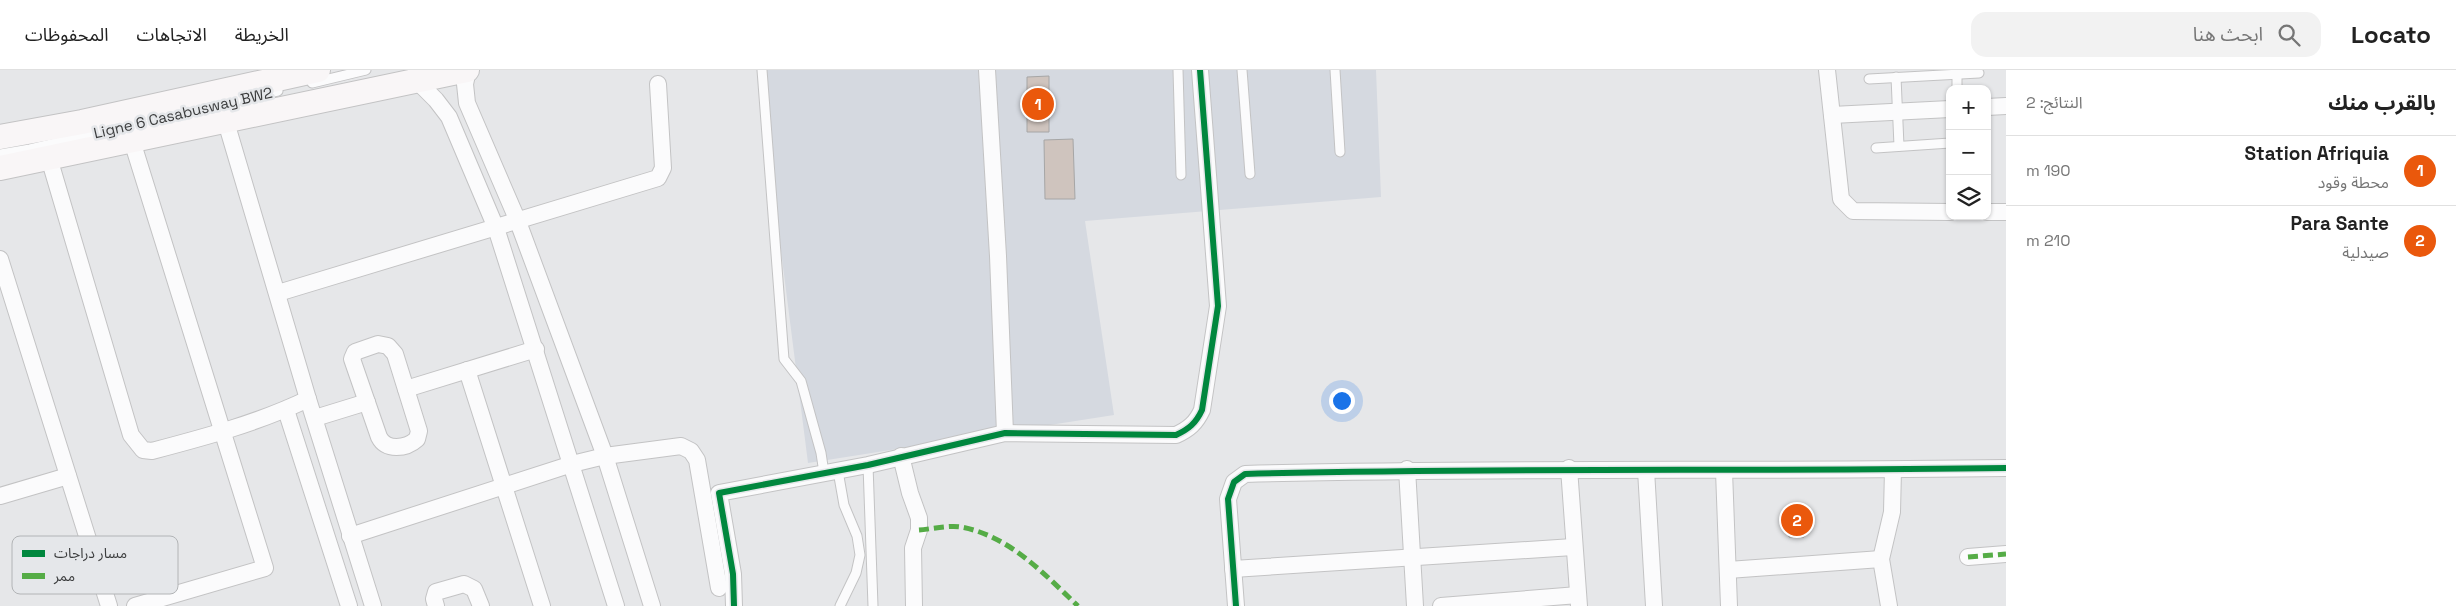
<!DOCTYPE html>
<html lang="ar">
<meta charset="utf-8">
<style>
body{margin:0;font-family:"Space Grotesk","Noto Sans Arabic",sans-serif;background:#f2f2f2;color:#222;direction:rtl}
.controls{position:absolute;right:15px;top:15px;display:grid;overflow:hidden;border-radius:10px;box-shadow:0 1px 4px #0004}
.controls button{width:45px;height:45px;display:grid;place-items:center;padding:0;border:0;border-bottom:1px solid #e0e0e0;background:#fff;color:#222;font:25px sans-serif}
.you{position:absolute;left:1341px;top:330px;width:18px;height:18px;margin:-12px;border:4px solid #fff;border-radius:50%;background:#1a73e8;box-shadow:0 0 0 8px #1a73e833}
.badge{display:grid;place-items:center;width:32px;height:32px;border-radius:50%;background:#ea580c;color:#fff;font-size:16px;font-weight:700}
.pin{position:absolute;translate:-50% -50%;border:2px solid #fff;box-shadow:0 1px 5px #0006}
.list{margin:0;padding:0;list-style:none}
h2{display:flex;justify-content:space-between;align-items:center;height:65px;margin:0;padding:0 20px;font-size:21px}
h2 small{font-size:16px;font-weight:400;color:#767676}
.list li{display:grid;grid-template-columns:32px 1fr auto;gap:15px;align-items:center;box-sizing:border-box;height:70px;padding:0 20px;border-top:1px solid #e0e0e0}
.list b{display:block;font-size:19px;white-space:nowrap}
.list p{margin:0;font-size:16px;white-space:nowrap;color:#767676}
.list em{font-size:16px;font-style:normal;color:#767676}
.icon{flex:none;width:28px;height:28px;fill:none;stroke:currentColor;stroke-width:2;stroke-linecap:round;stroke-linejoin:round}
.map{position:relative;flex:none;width:2006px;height:536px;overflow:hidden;direction:ltr}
header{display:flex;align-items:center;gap:30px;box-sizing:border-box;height:70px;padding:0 25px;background:#fff;border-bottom:1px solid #e0e0e0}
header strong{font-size:24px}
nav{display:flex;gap:28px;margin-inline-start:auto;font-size:18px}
.search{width:350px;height:45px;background:#f2f2f2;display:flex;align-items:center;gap:12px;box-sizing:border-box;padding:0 18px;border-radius:15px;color:#767676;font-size:19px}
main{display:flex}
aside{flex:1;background:#fff}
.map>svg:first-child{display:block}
</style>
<header>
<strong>Locato</strong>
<div class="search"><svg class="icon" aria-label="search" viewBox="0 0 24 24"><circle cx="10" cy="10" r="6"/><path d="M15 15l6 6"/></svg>ابحث هنا</div>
<nav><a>الخريطة</a><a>الاتجاهات</a><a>المحفوظات</a></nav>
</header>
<main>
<aside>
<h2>بالقرب منك<small>النتائج: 2</small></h2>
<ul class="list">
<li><span class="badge">1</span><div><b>Station Afriquia</b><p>محطة وقود</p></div><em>190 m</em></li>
<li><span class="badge">2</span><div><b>Para Sante</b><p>صيدلية</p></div><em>210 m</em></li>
</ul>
</aside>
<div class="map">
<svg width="2006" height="536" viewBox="0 0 2006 536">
<rect width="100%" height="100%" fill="#e6e7e9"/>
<!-- built -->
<path fill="#d5d9e0" d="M 758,0 L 1376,0 L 1381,127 L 1085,151 L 1114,345 L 808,393 Z"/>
<!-- building -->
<g fill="#cfc4be" stroke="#a6a6a6">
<path d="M 1049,6 L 1049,62 L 1027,62 L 1027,7 Z"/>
<path d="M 1073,69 L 1075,129 L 1045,129 L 1044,70 Z"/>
<path d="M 1790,444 L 1804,447 L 1804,467 L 1789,467 Z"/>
</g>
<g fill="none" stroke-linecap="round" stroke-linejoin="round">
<defs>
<g id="lane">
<path d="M 762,0 L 784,289 L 801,311 L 821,383 L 824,403"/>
<path d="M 1178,0 L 1181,105"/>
<path d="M 1242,0 L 1250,104"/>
<path d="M 1335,0 L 1340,82"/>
<path d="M 1957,4 L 1957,19"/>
<path d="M 1896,7 L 1899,76"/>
<path d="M 1869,9 L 1979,3"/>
<path d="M 312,13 L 366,0"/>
<path d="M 1876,78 L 1950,73"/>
<path d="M 0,84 L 30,79 L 278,21"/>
<path d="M 868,395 L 873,536"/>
<path d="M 838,401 L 844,435 L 857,466 L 860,485 L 856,503 L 840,536"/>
</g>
<g id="street">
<path d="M 468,0 L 465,14 L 467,33 L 517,149 L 605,386 L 652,536"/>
<path d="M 987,0 L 998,186 L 1005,363"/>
<path d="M 1827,0 L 1841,129 L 1853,141 L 1950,142"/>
<path d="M 418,12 L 436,30 L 449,47 L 496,158 L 616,536"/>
<path d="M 1987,37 L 2006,36"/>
<path d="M 1832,45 L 1950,39"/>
<path d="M 226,52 L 308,329 L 373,536"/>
<path d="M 132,71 L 265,498 L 135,536"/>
<path d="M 49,88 L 131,365 L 143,380 L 152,381 C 205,367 258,353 308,329"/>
<path d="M 1987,142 L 2006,142"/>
<path d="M 0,189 L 109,536"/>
<path d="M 278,223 L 658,108 L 663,98 L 658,14"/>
<path d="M 378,274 L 388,276 L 395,284 L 419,361 L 417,369 C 406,379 386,381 379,367 L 352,289 L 355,282 Z"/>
<path d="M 467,300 L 542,536"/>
<path d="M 406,319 L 536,279"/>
<path d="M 286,340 L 349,536"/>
<path d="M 315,348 L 367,332"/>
<path d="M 901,386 L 910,423 L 919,448 L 919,460 L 913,478 L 914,536"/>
<path d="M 1569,398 L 1579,536"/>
<path d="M 1407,399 L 1415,536"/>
<path d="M 1646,400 L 1654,536"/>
<path d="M 1724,401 L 1729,536"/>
<path d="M 0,426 L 68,406"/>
<path d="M 350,466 L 572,394 L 605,386 L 681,376 L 691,381 L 697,390 L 719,518"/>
<path d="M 1968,487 L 2006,484"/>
<path d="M 1233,499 L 1573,477"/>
<path d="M 1728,500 L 1881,489"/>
<path d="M 436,536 L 434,529 L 436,522 L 464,514 L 474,519 L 481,536"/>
<path d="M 734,536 L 733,504 L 719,423 L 868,395 L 1005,363 L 1176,365 C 1189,359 1196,353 1202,340 L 1218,236 L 1200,0"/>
<path d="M 1236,536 L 1228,429 L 1234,412 L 1245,404 C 1499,397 1752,402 2006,398"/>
<path d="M 1441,536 L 1578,525"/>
<path d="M 1889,536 L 1881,489 L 1892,442 L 1893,400"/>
</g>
<g id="secondary">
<path d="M 0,67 L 82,52 L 318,0"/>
<path d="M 0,98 L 467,0"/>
</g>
</defs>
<!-- lane casing -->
<use href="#lane" stroke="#c3c3c4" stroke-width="11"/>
<!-- street casing -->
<use href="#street" stroke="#c3c3c4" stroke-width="18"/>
<!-- secondary casing -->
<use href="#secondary" stroke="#c3c3c4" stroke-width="26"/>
<!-- lane -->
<use href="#lane" stroke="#fbfbfc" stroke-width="9"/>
<!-- street -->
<use href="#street" stroke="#fbfbfc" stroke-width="16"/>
<!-- secondary -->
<use href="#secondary" stroke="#f9f6f7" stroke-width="24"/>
<!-- quiet -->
<g stroke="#55ac46" stroke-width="5" stroke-dasharray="10 5" stroke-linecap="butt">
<path d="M 919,460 C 932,459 949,455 961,457 C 1010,466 1044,504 1078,536"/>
<path d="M 1968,487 L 2006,484"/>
</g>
<defs>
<g id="cycleway">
<path d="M 734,536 L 733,504 L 719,423 L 868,395 L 1005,363 L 1176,365 C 1189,359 1196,353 1202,340 L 1218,236 L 1200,0"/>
<path d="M 1236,536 L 1228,429 L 1234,412 L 1245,404 C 1499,397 1752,402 2006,398"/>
</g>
</defs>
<!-- cycleway casing -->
<use href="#cycleway" stroke="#e5e7ea" stroke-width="9"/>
<!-- cycleway -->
<use href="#cycleway" stroke="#00873e" stroke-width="6"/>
</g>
<g text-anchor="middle" stroke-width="5" stroke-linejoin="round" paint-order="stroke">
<!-- street labels -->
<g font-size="15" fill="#3b3c3d" stroke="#e5e7ea">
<text transform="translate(183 43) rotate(-13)" y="5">Ligne 6 Casabusway BW2</text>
</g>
</g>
<!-- legend -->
<rect x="12" y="466" width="166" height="58" rx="8" fill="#e5e7ea" stroke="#b2b4b6" stroke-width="1"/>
<rect x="22" y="480" width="23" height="7" fill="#00873e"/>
<rect x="22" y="503" width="23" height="6" fill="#55ac46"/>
<g font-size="14" fill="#3b3c3d">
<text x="54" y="488">مسار دراجات</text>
<text x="54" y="511">ممر</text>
</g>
</svg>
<div class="controls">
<button>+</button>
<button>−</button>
<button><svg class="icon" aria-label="layers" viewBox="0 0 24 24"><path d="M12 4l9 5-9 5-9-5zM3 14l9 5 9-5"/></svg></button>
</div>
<div class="you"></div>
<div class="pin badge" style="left:1038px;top:34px">1</div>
<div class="pin badge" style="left:1797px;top:450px">2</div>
</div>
</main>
